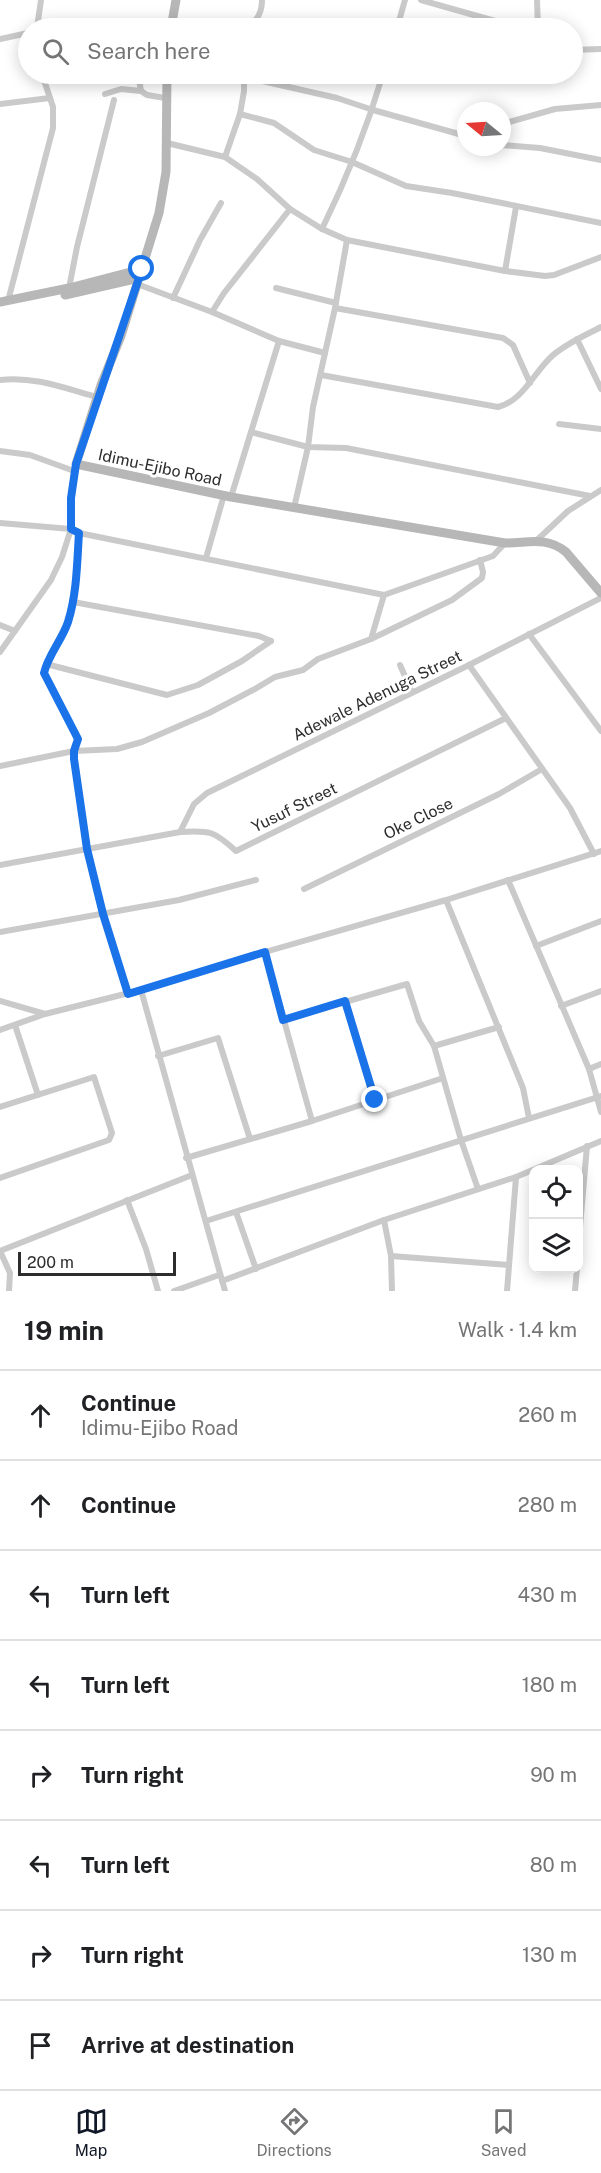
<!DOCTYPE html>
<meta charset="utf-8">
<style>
body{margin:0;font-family:"Public Sans",sans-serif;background:#f6f6f6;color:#202124}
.controls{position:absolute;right:18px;bottom:18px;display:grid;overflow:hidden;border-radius:12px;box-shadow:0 3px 15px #0003}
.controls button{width:54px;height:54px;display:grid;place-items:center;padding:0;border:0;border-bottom:2px solid #e0e0e0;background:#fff;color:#202124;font:30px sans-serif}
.compass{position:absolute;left:457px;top:102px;width:54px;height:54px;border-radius:50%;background:#fff;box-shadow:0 3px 15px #0003;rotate:288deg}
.scale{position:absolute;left:18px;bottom:15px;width:158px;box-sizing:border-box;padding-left:6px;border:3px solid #2d2d2d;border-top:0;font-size:16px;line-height:21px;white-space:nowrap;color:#2d2d2d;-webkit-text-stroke:4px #fff;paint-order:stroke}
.stop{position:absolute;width:18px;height:18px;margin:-14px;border:4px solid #1a73e8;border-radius:50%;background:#fff}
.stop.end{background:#1a73e8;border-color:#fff;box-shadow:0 2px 6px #0008}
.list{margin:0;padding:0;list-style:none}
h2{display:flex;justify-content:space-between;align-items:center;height:78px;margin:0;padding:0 24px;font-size:26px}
h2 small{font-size:20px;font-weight:400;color:#757577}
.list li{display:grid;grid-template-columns:39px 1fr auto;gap:18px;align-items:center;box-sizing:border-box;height:90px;padding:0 24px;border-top:2px solid #e0e0e0}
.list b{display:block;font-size:22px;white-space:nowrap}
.list p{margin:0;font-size:20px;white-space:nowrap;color:#757577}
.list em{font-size:20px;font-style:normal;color:#757577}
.icon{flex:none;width:33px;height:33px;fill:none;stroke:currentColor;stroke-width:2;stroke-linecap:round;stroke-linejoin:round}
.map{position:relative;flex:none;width:601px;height:1291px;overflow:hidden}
.search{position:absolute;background:#fff;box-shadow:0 3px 15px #0003;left:18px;right:18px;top:18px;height:66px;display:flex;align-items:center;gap:15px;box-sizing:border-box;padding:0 21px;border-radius:33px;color:#757577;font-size:22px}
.sheet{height:798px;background:#fff}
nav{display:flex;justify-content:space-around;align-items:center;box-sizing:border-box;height:84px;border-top:2px solid #e0e0e0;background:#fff;font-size:16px;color:#757577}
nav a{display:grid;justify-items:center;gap:3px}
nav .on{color:#111827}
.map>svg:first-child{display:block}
</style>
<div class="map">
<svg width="601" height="1291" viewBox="0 0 601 1291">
<rect width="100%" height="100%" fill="#fff"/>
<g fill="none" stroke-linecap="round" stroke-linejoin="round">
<!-- street -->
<g stroke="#cacaca" stroke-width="6">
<path d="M 421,0 L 495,21 L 538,26"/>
<path d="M 537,0 L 538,28"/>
<path d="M 257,20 L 291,28"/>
<path d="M 37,28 L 41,0"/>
<path d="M 248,28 C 257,20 262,13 262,0"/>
<path d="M 397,28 L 405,0"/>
<path d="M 0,39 L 28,33"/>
<path d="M 572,50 L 601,49"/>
<path d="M 138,74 L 141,91 L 147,95 L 165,98"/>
<path d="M 245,77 L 337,98 L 373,110 L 466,136"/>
<path d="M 105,94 L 121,89 L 141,91"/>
<path d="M 0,104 L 50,98"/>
<path d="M 240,114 L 244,91 L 244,74"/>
<path d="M 502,124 L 555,109 L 601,105"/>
<path d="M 167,143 L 225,157 L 257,179 L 290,209 L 322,229 L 347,240 L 335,308 L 313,407 L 308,447 L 294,508"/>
<path d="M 502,145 L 540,148 L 601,160"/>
<path d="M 225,157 L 240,114 L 274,123 L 314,150 L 352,162 L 406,186 L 452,193 L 601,223"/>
<path d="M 322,229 C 347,178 367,128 383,74"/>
<path d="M 347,240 L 505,271 L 545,276 L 554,275 L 601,257"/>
<path d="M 505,271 L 516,207"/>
<path d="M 137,284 L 212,312 L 279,341 L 325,353"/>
<path d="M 69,288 L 77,247 L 114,100"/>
<path d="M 276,288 L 336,303"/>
<path d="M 173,298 L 200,240 L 221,203"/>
<path d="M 8,301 L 53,128 L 53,107 L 42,74"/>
<path d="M 335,308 L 503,338 L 513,345 L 530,383"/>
<path d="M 212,312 L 224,293 L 290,209"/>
<path d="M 577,339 L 601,389"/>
<path d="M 321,375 L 498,407 C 523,401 534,372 552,356 C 567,343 584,336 601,327"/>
<path d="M 0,380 C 34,376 64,388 97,397"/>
<path d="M 559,424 L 601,429"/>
<path d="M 251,432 L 308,447 L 346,448 L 590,496"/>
<path d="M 0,451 L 30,455 L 74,471"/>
<path d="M 231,497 L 279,341"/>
<path d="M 0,523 L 71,529 L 79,533 C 77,563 77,593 68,622 C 62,640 48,655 44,673 L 78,739 L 74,751 L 74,759 L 87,849 L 103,914 L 128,994"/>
<path d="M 79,533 L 384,595"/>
<path d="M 537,540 L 568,511 L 601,490"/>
<path d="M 206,558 L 224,495"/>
<path d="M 73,602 L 259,636 L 271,641"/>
<path d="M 0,625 L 15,631"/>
<path d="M 529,634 L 601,731"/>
<path d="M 371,639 L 452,600 L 482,578 L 483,572 L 480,560"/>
<path d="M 0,652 L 51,580 L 62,557 L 71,529 L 71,498 L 76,464"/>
<path d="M 46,664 L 167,695 L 198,685 L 242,661 L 271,641"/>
<path d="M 400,665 L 412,692"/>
<path d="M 469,665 L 570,808 L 594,854"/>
<path d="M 0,766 L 74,751 L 117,749 L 142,742 L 209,713 L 255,689 L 275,677 L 303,670 L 318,659 L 371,639 L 384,595 L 493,556 L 505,543"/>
<path d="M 180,832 L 194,804 L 207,793 L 469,665 L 601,598"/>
<path d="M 0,865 L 180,832 C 210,830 214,831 236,851 L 506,718"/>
<path d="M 508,880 L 589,1069 L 601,1112"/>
<path d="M 304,889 L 499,794 L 542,769"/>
<path d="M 446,900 L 523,1088 L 529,1118"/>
<path d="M 0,932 L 179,900 L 256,880"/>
<path d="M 536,946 L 601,921"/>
<path d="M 265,952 L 312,1121"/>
<path d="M 141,990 L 225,1291"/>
<path d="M 0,1001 L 45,1014"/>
<path d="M 345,1001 L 375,1100"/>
<path d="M 561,1006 L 601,991"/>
<path d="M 283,1020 L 407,984 L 419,1021 L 434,1046 L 461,1140 L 478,1189"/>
<path d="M 15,1025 L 38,1095"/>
<path d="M 0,1030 L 45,1014 L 141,990 L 265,952 L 446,900 L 601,851"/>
<path d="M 434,1046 L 499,1027"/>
<path d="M 158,1056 L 218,1038 L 250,1139"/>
<path d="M 589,1069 L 601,1064"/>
<path d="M 0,1107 L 94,1077 L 112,1133 L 109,1140 L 0,1178"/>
<path d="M 186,1158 L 312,1121 L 443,1078"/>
<path d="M 127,1200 L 146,1249 L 158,1291"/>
<path d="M 236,1212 L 256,1269"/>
<path d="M 384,1220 L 391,1256 L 392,1291"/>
<path d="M 206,1221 L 601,1096"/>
<path d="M 578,1250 L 587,1146"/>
<path d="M 0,1251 L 192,1175"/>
<path d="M 0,1251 L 10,1273 L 9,1291"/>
<path d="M 391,1256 L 509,1265"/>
<path d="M 222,1281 L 384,1220 L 516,1177 L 601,1141"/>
<path d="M 174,1291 L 219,1275"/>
<path d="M 507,1291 L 516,1177"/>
<path d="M 575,1291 L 577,1268"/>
</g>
<!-- secondary -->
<g stroke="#b7b7b7" stroke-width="9">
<path d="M 171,28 L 176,0"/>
<path d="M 167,74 L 166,172 L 159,213 L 121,336 L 101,385 L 76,464 L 231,497 L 505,543 C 528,543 547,536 566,552 L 601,593"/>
<path d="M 65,295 L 139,278"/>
<path d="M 0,302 L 69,288 L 142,269"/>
</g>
</g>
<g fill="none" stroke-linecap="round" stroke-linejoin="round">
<!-- route -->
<path stroke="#1a73e8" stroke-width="8" d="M 142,269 L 76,464 L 71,498 L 71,529 L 79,533 C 77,563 77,593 68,622 C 62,640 48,655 44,673 L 78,739 L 74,751 L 74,759 L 87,849 L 103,914 L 128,994 L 265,952 L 283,1020 L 345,1001 L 375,1100"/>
</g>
<g text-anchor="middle" stroke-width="6" stroke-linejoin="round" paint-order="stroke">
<!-- street labels -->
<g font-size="16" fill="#2d2d2d" stroke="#fff">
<text transform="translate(160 467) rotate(12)" y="6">Idimu-Ejibo Road</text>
<text transform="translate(377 695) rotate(-26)" y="6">Adewale Adenuga Street</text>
<text transform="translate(294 807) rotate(-26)" y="6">Yusuf Street</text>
<text transform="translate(418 818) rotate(-26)" y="6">Oke Close</text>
</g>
</g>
</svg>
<div class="controls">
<button><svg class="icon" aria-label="locate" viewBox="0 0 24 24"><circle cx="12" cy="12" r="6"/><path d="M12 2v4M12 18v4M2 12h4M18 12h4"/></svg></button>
<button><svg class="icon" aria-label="layers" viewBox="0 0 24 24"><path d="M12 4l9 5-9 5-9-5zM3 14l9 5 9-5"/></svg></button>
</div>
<svg class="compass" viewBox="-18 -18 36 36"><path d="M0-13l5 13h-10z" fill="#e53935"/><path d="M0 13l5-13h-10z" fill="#757577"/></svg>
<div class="scale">200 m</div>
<div class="stop" style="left:142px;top:269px"></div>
<div class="stop end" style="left:375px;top:1100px"></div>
<div class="search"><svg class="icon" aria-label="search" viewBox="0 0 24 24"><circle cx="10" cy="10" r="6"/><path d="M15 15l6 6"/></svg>Search here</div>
</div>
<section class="sheet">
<h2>19 min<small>Walk · 1.4 km</small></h2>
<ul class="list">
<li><svg class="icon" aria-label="ahead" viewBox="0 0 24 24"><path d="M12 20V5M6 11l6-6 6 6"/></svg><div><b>Continue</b><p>Idimu-Ejibo Road</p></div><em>260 m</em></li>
<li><svg class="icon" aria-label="ahead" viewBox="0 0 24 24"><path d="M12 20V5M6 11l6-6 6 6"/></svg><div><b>Continue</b></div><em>280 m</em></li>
<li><svg class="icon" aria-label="left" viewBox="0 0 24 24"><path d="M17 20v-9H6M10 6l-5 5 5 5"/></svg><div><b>Turn left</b></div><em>430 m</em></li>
<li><svg class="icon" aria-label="left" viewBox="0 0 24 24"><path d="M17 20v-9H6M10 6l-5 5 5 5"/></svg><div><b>Turn left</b></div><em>180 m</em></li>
<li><svg class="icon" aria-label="right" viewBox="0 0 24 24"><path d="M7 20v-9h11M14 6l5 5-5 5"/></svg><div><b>Turn right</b></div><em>90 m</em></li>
<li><svg class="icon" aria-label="left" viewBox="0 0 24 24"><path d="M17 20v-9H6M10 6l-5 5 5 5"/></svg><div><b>Turn left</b></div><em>80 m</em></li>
<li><svg class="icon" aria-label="right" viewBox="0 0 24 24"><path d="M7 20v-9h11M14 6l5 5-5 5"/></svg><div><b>Turn right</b></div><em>130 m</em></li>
<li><svg class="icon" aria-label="arrive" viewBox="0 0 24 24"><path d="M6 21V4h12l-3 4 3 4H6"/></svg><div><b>Arrive at destination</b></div></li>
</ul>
</section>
<nav>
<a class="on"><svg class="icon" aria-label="map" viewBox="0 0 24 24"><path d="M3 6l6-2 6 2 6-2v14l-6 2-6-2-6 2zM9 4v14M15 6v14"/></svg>Map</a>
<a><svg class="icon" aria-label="directions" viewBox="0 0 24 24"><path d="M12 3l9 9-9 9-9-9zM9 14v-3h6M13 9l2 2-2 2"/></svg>Directions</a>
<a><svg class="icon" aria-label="saved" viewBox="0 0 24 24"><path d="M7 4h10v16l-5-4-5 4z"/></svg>Saved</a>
</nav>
